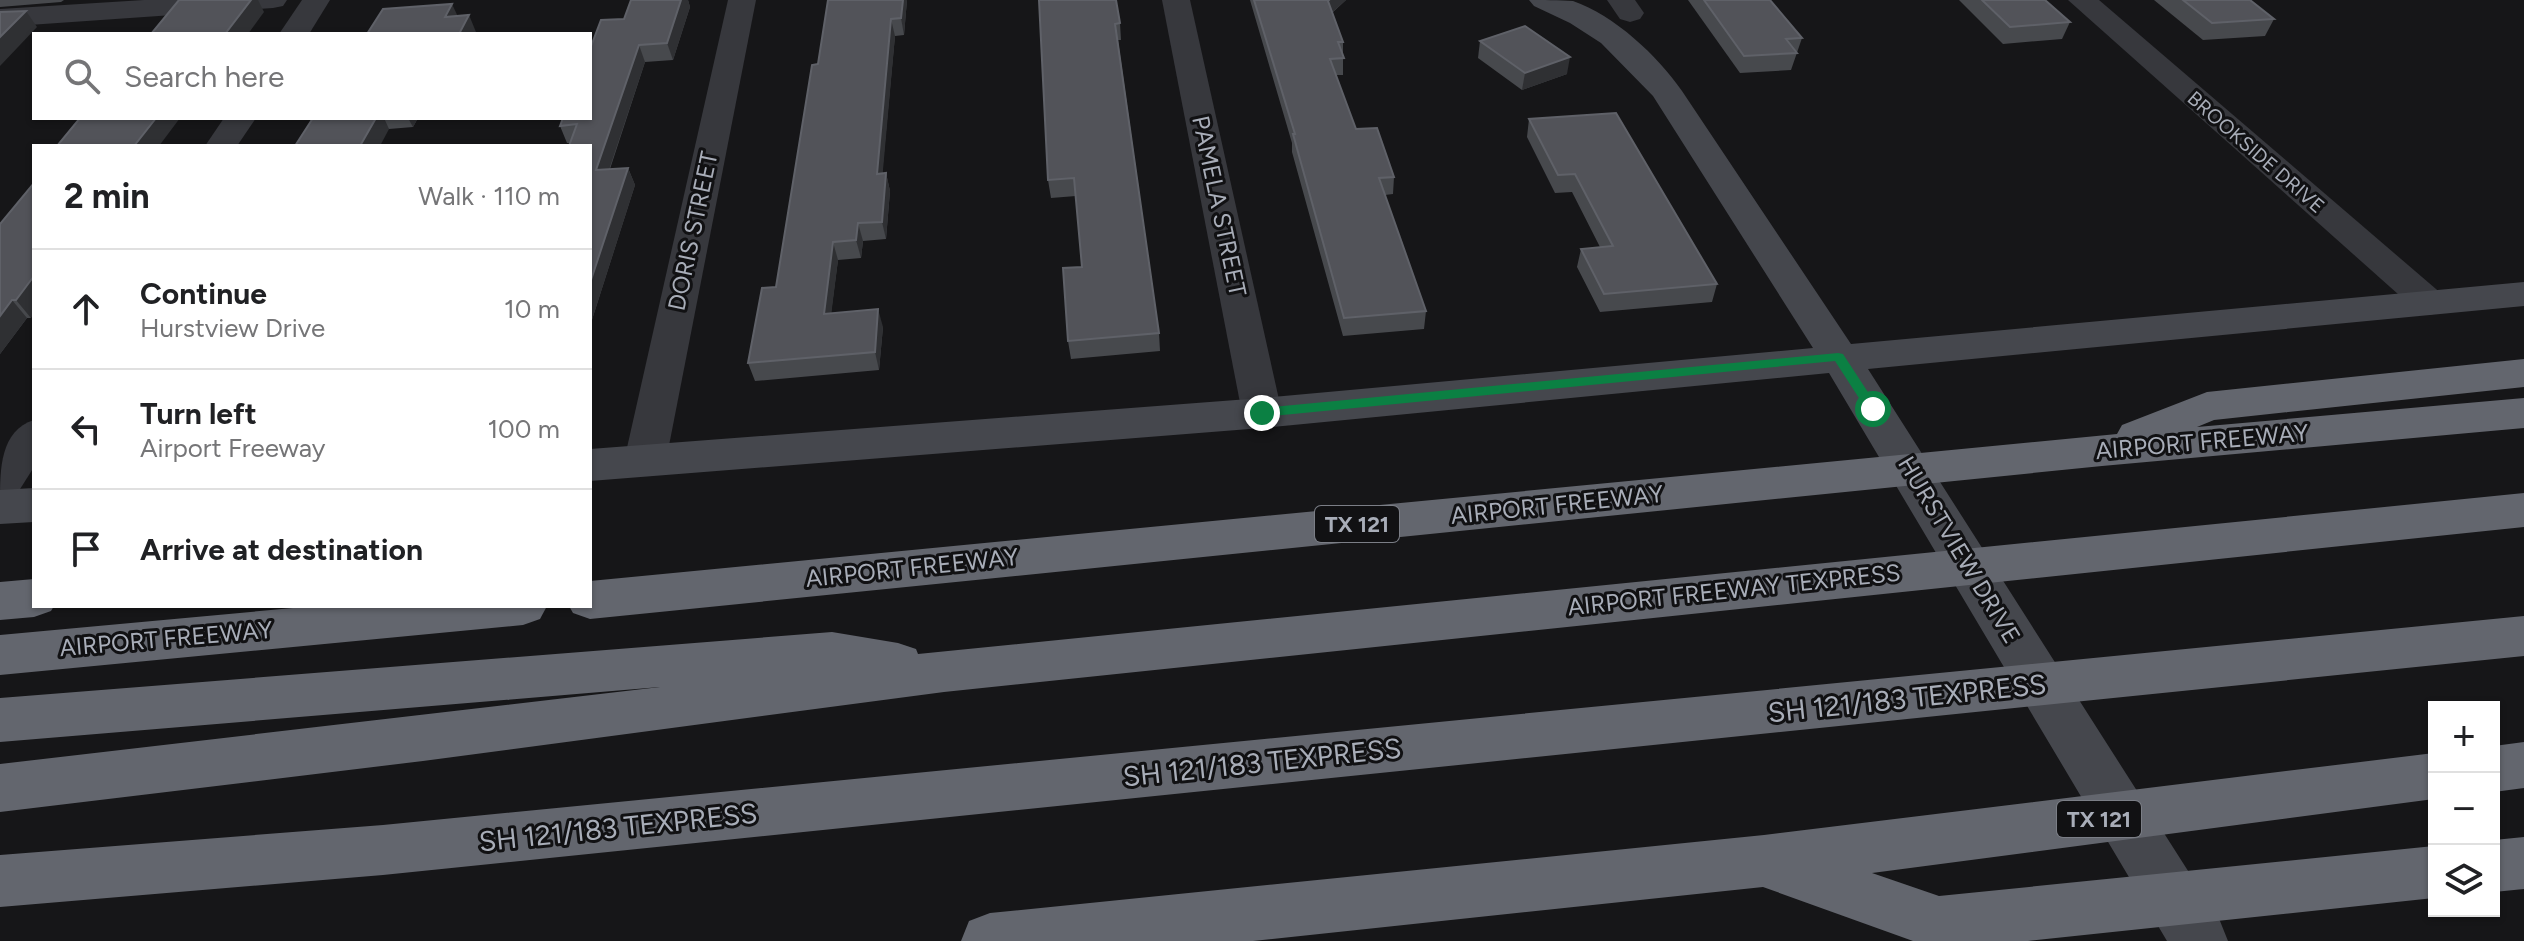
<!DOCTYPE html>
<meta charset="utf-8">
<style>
body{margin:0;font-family:Figtree,sans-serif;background:#f2f2f2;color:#202124}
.controls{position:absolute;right:24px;bottom:24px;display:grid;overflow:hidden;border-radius:0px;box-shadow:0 2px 6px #0004}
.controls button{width:72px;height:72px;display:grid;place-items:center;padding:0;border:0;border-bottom:2px solid #e0e0e0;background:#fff;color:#202124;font:40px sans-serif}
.stop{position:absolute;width:24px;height:24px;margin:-18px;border:6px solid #0b8043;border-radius:50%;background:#fff}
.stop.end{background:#0b8043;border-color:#fff;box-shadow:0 2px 8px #0008}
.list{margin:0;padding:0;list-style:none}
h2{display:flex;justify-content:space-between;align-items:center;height:104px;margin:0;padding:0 32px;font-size:34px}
h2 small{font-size:26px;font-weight:400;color:#757577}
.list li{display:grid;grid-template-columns:52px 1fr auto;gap:24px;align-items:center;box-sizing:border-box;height:120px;padding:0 32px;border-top:2px solid #e0e0e0}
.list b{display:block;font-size:30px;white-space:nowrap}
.list p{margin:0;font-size:26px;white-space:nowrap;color:#757577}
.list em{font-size:26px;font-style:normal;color:#757577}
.icon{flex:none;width:44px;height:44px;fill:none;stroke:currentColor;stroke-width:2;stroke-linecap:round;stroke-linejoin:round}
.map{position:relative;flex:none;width:2524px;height:941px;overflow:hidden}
.search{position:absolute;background:#fff;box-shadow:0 2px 6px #0004;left:32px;top:32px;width:560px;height:88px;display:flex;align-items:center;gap:20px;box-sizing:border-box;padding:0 28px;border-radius:0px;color:#757577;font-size:30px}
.panel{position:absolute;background:#fff;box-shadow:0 2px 6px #0004;left:32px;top:144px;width:560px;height:464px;border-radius:0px}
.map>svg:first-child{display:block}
</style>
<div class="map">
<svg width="2524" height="941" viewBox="0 0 2524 941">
<rect width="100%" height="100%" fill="#161618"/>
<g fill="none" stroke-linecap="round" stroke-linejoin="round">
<!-- street -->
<g fill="#37383d" fill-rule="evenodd">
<path d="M 144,0 L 287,0 L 283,6 L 273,8 L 0,27 L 0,9 Z"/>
<path d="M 302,0 L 330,0 L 309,34 L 279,34 Z"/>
<path d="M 728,0 L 756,0 L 666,461 L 660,472 L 645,476 L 630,472 L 624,461 Z"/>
<path d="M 1162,0 L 1190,0 L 1282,413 L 1276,423 L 1262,427 L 1248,423 L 1242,413 Z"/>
<path d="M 1607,0 L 1635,0 L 1644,13 L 1640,19 L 1630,22 L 1620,19 Z"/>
<path d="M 2068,0 L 2099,0 L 2443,295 L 2449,303 L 2443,311 L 2430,315 L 2417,311 Z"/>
<path d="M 224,118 L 256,118 L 237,146 L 205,146 Z"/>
<path d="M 34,420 L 34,467 L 15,497 L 0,501 C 0,469 0,431 34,420 Z"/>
</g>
<!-- secondary -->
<g fill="#45474d" fill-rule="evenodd">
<path d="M 1529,0 C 1542,0 1560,0 1573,1 C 1614,15 1658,56 1682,91 L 1851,344 L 2524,282 L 2524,306 L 1868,369 L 2220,921 L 2228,941 L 2167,941 L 1829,373 L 1262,428 L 590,481 L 590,449 L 1262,398 L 1813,348 L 1653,96 L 1601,43 L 1570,23 L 1534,6 Z"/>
<path d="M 34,488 L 34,522 L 0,524 L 0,490 Z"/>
</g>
<!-- highway -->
<g fill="#63666e" fill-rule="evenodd">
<path d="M 2524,359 L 2524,387 L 2214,420 L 2197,427 L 2524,398 L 2524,428 L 2102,466 L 590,619 L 573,613 L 569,606 L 590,606 L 590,581 L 2117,434 L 2122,425 L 2207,392 Z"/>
<path d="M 2524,493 L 2524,527 L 944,692 L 423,761 L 0,812 L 0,764 L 660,687 L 0,742 L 0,698 L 832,632 L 898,643 L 916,649 L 918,654 Z"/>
<path d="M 34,579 L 34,606 L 54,606 L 51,611 L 34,617 L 0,620 L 0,582 Z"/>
<path d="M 315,606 L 547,606 L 540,619 L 523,625 L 0,675 L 0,635 Z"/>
<path d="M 2524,616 L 2524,656 L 383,875 L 0,907 L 0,855 L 383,825 Z"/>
<path d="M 2524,742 L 2524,788 L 2494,792 L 2494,746 Z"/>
<path d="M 2434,753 L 2434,799 L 1872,873 L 1939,896 L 2434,846 L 2434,898 L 2028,941 L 1913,941 L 1763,887 L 1253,941 L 961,941 L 969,921 L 990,913 L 1764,835 Z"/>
<path d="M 2524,837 L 2524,889 L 2494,892 L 2494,840 Z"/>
</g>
</g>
<!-- wall -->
<g fill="#47494d">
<path d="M 0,0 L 64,0 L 61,2 L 0,7 Z"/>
<path d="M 631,0 L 688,0 L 690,7 L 673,60 L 645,62 L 610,169 L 628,168 L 635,185 L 590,326 L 590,146 L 569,146 L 570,143 L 567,143 L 560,126 L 563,118 L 590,118 L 590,49 L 601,20 L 624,19 Z"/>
<path d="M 828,0 L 907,0 L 904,35 L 895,36 L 882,174 L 886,173 L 890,191 L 886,239 L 863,241 L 861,258 L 838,260 L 831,313 L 883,327 L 879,370 L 755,381 L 748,363 L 776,287 L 818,64 Z"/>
<path d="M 1039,0 L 1120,23 L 1121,40 L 1118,40 L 1159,333 L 1160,351 L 1071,359 L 1068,341 L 1082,267 L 1076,196 L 1051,198 L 1048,180 Z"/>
<path d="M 1250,0 L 1346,0 L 1332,13 L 1343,42 L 1343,75 L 1336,75 L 1356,129 L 1394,177 L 1393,194 L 1385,195 L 1426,311 L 1424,329 L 1343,336 L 1292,152 L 1292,143 Z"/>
<path d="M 1688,0 L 1770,0 L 1802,38 L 1791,70 L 1740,73 Z"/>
<path d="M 1959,0 L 2045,0 L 2070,22 L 2062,39 L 2003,44 Z"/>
<path d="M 2154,0 L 2250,0 L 2274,19 L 2265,36 L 2203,40 Z"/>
<path d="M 1480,41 L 1567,74 L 1522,90 L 1478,58 Z"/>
<path d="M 313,118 L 418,118 L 413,127 L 389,129 Z"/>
<path d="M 1529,119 L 1717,284 L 1712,302 L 1600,312 L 1577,267 L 1581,249 L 1600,247 L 1572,192 L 1555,193 L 1527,137 Z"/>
<path d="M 0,224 L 31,318 L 27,318 L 0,354 Z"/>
</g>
<!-- shaded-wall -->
<g fill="#2f3033">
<path d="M 251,0 L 258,0 L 264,12 L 248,34 L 225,34 Z"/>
<path d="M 681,0 L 688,0 L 690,7 L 673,60 L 667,43 Z"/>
<path d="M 903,0 L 907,0 L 904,35 L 901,18 Z"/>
<path d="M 1329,0 L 1346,0 L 1327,17 L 1328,1 Z"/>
<path d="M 452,4 L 460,21 L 445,17 Z"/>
<path d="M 26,11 L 37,27 L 0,66 L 0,37 Z"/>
<path d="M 469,15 L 476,32 L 475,34 L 459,34 Z"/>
<path d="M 891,19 L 895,36 L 881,192 L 877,174 Z"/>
<path d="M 639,45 L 645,62 L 603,188 L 596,170 Z"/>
<path d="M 1570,57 L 1567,74 L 1522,90 L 1525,73 Z"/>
<path d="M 156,118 L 180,118 L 159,146 L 134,146 Z"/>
<path d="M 376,118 L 384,118 L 389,129 L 380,146 L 360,146 Z"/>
<path d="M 408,118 L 418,118 L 413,127 Z"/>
<path d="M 628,168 L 635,185 L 590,326 L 590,283 Z"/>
<path d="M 886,173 L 890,191 L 886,239 L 882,222 Z"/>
<path d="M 858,223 L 863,241 L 861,258 L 856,240 Z"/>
<path d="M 833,242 L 838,260 L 829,332 L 824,314 Z"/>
<path d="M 34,276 L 34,314 L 31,318 L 16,300 Z"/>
<path d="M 12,300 L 27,318 L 0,354 L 0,316 Z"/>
<path d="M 878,309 L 883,327 L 879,370 L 875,352 Z"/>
</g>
<!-- building -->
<g fill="#525359" stroke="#5f6168" stroke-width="2">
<path d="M 179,0 L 251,0 L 225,34 L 151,34 Z"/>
<path d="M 631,0 L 681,0 L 667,43 L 639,45 L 596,170 L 628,168 L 590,283 L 590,146 L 569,146 L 577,124 L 560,126 L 563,118 L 590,118 L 590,49 L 601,20 L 624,19 Z"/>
<path d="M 828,0 L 903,0 L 901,18 L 891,19 L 877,174 L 886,173 L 882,222 L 858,223 L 856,240 L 833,242 L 824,314 L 878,309 L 875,352 L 748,363 L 762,288 L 776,287 L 812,65 L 818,64 Z"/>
<path d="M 1039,0 L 1116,0 L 1120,23 L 1115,24 L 1159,333 L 1068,341 L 1063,268 L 1082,267 L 1074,178 L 1048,180 Z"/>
<path d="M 1254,0 L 1329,0 L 1328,1 L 1343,42 L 1338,42 L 1344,58 L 1330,59 L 1356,129 L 1377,128 L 1394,177 L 1379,178 L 1426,311 L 1344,318 L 1293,134 L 1295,134 Z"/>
<path d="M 1704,0 L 1770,0 L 1802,38 L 1786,39 L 1797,53 L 1744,56 Z"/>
<path d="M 1982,0 L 2045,0 L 2070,22 L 2010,27 Z"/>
<path d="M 2183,0 L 2250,0 L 2274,19 L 2212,23 Z"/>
<path d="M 452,4 L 445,17 L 469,15 L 459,34 L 367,34 L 383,9 Z"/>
<path d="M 26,11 L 0,37 L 0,12 Z"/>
<path d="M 1525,26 L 1570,57 L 1525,73 L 1480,41 Z"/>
<path d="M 1616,113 L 1717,284 L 1604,294 L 1581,249 L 1613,246 L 1575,174 L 1558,175 L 1529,119 Z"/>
<path d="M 80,118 L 156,118 L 134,146 L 57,146 Z"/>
<path d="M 313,118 L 376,118 L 360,146 L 295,146 Z"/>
<path d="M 34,183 L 34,276 L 16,300 L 12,300 L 0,316 L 0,224 Z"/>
</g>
<!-- route -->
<path fill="#0b8043" d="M 1838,353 L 1843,354 L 1877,406 L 1877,412 L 1868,412 L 1835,361 L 1262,417 L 1256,413 L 1262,408 Z"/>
<g text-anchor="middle" stroke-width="6" stroke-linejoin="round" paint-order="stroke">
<!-- far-street labels -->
<g font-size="20" fill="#a8adb8" stroke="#111113">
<text transform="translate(2256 152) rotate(41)" y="7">BROOKSIDE DRIVE</text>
</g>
<!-- shield labels -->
<g fill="#111113" stroke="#7b7e86" stroke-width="2">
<rect x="1315" y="506" width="84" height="36" rx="6"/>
<rect x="2057" y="801" width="84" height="36" rx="6"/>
</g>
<g font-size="22" font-weight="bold" fill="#a8adb8">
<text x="1357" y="532">TX 121</text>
<text x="2099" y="827">TX 121</text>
</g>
<!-- street labels -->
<g font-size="24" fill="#a8adb8" stroke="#111113">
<text transform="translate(1219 206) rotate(78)" y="8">PAMELA STREET</text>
<text transform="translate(693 231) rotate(-78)" y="8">DORIS STREET</text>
<text transform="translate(2202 442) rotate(-5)" y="8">AIRPORT FREEWAY</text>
<text transform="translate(1557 505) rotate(-6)" y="8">AIRPORT FREEWAY</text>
<text transform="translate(1959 550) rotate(59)" y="8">HURSTVIEW DRIVE</text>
<text transform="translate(912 568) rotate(-6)" y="8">AIRPORT FREEWAY</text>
<text transform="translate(1734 590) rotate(-6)" y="8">AIRPORT FREEWAY TEXPRESS</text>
<text transform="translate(166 639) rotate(-5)" y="8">AIRPORT FREEWAY</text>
</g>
<!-- near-street labels -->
<g font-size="28" fill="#a8adb8" stroke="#111113">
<text transform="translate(1907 698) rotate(-6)" y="10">SH 121/183 TEXPRESS</text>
<text transform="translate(1262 762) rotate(-6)" y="10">SH 121/183 TEXPRESS</text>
<text transform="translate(618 827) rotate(-6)" y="10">SH 121/183 TEXPRESS</text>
</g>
</g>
</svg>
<div class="controls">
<button>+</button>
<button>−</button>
<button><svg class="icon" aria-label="layers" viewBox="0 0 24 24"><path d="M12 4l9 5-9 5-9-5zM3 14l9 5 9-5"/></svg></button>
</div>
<div class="stop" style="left:1873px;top:409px"></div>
<div class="stop end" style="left:1262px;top:413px"></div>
<div class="search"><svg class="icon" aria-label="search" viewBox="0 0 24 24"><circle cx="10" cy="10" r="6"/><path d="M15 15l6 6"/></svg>Search here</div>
<section class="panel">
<h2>2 min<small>Walk · 110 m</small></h2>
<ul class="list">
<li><svg class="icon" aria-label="ahead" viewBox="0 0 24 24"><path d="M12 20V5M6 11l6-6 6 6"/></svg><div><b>Continue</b><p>Hurstview Drive</p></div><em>10 m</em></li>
<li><svg class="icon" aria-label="left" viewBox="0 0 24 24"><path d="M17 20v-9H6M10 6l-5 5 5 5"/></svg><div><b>Turn left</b><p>Airport Freeway</p></div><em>100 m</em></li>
<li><svg class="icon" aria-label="arrive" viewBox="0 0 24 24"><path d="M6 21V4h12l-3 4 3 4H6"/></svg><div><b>Arrive at destination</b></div></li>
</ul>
</section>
</div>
